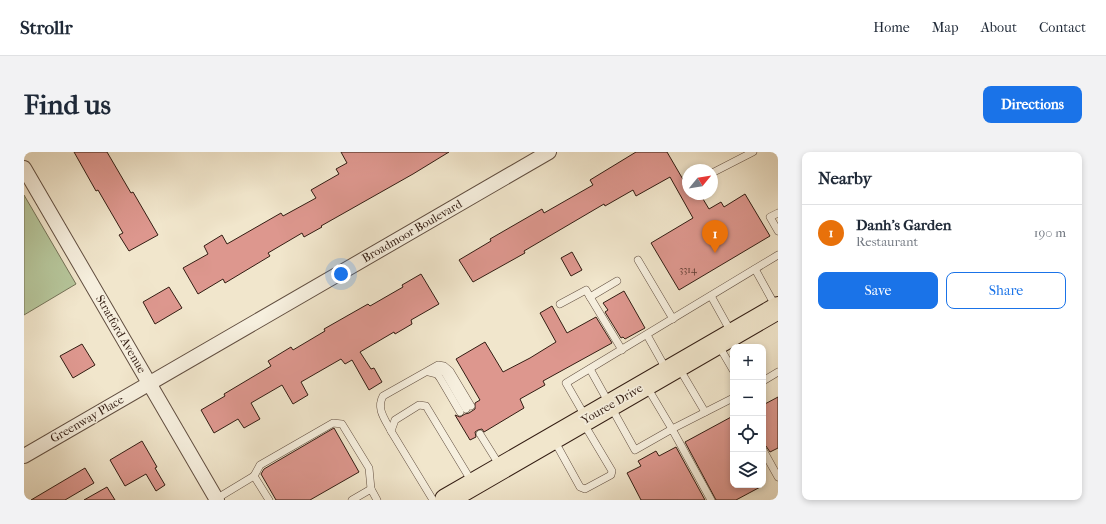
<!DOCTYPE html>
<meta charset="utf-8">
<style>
body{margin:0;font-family:"IM FELL French Canon",serif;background:#f2f2f3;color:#1f2937}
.controls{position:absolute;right:12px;bottom:12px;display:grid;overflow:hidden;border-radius:8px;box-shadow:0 2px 6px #0003}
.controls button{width:36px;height:36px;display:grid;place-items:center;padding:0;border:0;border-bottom:1px solid #e0e1e3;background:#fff;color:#1f2937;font:20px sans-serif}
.compass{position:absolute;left:658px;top:12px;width:36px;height:36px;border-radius:50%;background:#fff;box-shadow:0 2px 6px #0003;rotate:60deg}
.you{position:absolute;left:317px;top:122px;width:14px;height:14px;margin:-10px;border:3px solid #fff;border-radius:50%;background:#1a73e8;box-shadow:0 0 0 6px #1a73e833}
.badge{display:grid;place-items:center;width:26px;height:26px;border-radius:50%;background:#1a73e8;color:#fff;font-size:13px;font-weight:700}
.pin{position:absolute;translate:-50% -33px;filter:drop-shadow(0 1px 2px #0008)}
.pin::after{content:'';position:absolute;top:21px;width:14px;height:12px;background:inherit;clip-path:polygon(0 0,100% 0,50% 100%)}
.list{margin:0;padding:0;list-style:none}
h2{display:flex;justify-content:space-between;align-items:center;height:52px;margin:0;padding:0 16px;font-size:17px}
h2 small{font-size:13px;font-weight:400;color:#747a83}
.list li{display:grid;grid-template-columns:26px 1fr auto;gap:12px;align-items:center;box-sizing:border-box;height:56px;padding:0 16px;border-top:1px solid #e0e1e3}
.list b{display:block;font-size:15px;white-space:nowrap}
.list p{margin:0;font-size:13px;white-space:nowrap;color:#747a83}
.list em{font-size:13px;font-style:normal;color:#747a83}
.actions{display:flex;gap:8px;padding:12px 16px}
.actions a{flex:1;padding:9px 0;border:1px solid #1a73e8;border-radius:8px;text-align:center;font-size:14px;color:#1a73e8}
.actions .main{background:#1a73e8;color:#fff}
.icon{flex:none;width:22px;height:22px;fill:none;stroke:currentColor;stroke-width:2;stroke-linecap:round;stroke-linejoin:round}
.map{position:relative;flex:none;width:754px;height:348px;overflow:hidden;border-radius:8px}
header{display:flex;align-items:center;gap:24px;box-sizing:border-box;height:56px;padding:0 20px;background:#fff;border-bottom:1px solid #e0e1e3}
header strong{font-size:19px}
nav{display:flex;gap:22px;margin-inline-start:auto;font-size:14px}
.intro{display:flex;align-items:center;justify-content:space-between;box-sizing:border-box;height:96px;padding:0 24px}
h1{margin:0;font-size:28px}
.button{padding:10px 18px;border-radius:8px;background:#1a73e8;color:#fff;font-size:14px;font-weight:700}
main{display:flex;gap:24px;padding:0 24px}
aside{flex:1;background:#fff;border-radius:8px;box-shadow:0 2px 6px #0003}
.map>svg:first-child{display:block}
</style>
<header>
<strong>Strollr</strong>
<nav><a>Home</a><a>Map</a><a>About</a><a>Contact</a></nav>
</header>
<div class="intro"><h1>Find us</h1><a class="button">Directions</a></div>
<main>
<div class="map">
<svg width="754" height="348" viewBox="0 0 754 348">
<rect width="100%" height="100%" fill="#f1e6cc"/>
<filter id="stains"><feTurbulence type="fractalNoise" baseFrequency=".005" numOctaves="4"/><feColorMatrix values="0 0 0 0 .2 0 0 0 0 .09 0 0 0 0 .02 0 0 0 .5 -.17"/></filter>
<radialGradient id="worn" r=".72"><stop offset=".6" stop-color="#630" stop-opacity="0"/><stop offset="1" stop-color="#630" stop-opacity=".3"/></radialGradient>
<!-- green -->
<path fill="#b6c69b" stroke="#747257" d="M 0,43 L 52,132 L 0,163 Z"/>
<!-- building -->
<g fill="#dd978e" stroke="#331d13">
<path d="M 50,0 L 83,0 L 107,41 L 109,40 L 134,83 L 105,99 L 95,83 L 99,81 L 74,38 L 72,39 Z"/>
<path d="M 317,0 L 425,0 L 389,22 L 297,74 L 298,75 L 280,85 L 278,81 L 244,101 L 246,104 L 201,131 L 199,127 L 174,142 L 159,116 L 184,102 L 180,94 L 198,83 L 203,92 L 257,61 L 259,64 L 292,46 L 287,38 L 315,22 L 312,17 L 323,11 Z"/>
<path d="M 612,0 L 643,0 L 664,36 L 664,42 L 676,42 L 685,57 L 697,50 L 700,55 L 721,42 L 746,84 L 655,138 L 627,91 L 669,66 L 646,25 L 612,44 L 609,38 L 581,54 L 580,52 L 500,99 L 501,101 L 449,130 L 435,108 L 467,89 L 466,87 L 518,57 L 520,61 L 569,33 L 566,28 Z"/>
<path d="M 548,100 L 558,118 L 547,124 L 537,106 Z"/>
<path d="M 397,122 L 415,152 L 387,168 L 388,172 L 371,182 L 370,180 L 336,200 L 347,217 L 350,216 L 358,230 L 345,238 L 328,208 L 321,212 L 317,207 L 277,230 L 284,243 L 269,252 L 258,233 L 227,251 L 236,267 L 220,276 L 214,267 L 190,281 L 177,258 L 201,244 L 200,242 L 247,214 L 244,209 L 267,195 L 269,198 L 301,179 L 300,177 L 344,152 L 346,154 L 379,135 L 378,133 Z"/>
<path d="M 145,135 L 158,156 L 131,172 L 119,150 Z"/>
<path d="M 600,139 L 621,176 L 601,187 L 599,185 L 597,186 L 581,160 L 584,158 L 579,151 Z"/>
<path d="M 528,154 L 543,181 L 572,165 L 588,191 L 519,229 L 521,233 L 496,247 L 500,256 L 460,280 L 458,277 L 454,278 L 451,280 L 452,285 L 446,288 L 431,263 L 436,265 L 441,262 L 445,261 L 451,257 L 451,251 L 456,248 L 432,207 L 461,190 L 479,220 L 506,206 L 532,190 L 516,161 Z"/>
<path d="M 58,192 L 71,213 L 49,226 L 36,204 Z"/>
<path d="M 754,245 L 754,296 L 746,300 L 742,294 L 739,293 L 739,253 Z"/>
<path d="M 709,264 L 709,333 L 740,333 L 712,348 L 692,348 L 661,290 Z"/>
<path d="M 310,276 L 335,320 L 286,348 L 252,348 L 237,322 L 240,317 Z"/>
<path d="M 118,289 L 133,315 L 131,316 L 141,333 L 132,339 L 122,322 L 101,334 L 86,308 Z"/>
<path d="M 652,295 L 681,348 L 617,348 L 603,321 L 617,314 L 614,309 L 632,299 L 635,304 Z"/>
<path d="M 61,316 L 70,331 L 41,348 L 7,348 Z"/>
<path d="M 83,335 L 91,348 L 60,348 Z"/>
</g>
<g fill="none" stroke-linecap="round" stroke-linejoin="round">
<defs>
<g id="service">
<path d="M 688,21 L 729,0"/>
<path d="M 754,61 L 746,65 L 754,79"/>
<path d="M 614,108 L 649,167"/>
<path d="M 731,117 L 752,155"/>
<path d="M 593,129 L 566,145 L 598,198"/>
<path d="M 687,144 L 707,180"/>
<path d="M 536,152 L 562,138 L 566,145"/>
<path d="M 623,183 L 642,217"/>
<path d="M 695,194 L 709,218"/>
<path d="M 655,216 L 681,260"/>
<path d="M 566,217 L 611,298 L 648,277 L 687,348"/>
<path d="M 405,219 L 416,218 L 421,221 L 442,257"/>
<path d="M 405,220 L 413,222 L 416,226 L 436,260"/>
<path d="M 739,229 L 754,220"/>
<path d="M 623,235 L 648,277 L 709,246"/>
<path d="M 561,264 L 542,231 L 754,103"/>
<path d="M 367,279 C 361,267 352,257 359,244 L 414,213 L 420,214 L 426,219 L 447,254"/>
<path d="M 456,282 L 476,314"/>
<path d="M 530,288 L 556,335 L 561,337 L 587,323 L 588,319 L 560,272"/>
<path d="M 739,298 L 754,325"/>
<path d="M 192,347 L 230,324"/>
<path d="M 245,348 L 230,324 L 236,313 L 309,271 L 318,272 L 345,316 L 347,337"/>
<path d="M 328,348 L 347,337 L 353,348"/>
<path d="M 409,348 L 367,279 L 371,268 L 395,253 L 402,254 L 448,330"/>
</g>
<g id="minor">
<path d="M 0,16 L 193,348"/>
<path d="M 0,304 L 525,0"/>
</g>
<path id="primary" d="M 422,348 L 754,156"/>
</defs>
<!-- service casing -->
<use href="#service" stroke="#624f41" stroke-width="8"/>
<!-- minor casing -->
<use href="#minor" stroke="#624f41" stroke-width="16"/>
<!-- primary casing -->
<use href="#primary" stroke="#331d13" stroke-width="24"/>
<!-- service -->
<use href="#service" stroke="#f6efde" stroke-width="7"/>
<!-- minor -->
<use href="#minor" stroke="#f6efde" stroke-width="14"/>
<!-- primary -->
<use href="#primary" stroke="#f1e6cc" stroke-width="22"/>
</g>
<g text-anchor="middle" stroke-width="3.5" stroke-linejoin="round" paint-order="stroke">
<!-- number labels -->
<g font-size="10" fill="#5e3c32">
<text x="664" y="121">3314</text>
</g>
<!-- street labels -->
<g font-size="12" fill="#331d13" stroke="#f6efde">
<text transform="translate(388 79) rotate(-30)" y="4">Broadmoor Boulevard</text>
<text transform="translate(97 182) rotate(60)" y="4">Stratford Avenue</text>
<text transform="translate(588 252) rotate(-30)" y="4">Youree Drive</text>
<text transform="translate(63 267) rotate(-30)" y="4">Greenway Place</text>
</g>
</g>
<rect width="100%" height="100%" filter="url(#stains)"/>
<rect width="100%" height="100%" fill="url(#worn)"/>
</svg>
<div class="controls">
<button>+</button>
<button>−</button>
<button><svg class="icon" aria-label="locate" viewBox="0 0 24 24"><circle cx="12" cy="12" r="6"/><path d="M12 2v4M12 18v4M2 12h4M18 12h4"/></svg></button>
<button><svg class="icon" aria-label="layers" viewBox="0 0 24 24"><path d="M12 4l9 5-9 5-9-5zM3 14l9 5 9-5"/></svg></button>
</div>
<svg class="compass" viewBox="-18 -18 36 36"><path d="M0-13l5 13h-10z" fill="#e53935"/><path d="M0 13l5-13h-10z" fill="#747a83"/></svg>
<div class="you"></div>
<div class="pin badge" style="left:691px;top:101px;background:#e8710a">1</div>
</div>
<aside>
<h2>Nearby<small></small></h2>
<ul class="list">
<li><span class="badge" style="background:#e8710a">1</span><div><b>Danh's Garden</b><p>Restaurant</p></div><em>190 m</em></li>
</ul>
<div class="actions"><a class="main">Save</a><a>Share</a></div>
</aside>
</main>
